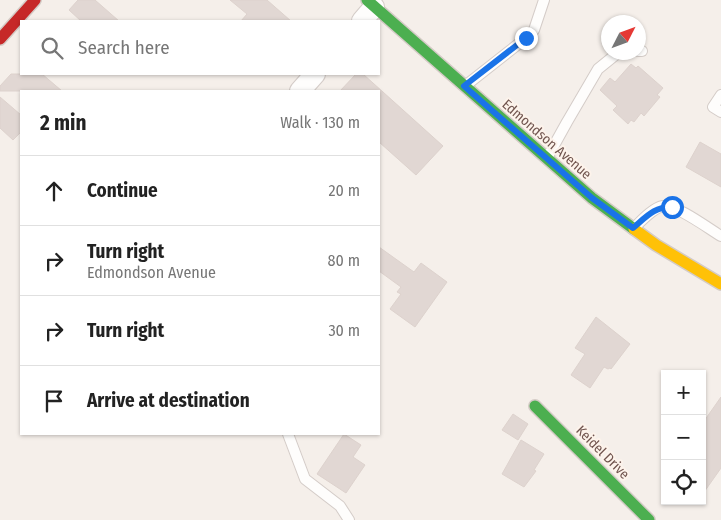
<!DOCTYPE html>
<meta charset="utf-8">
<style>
body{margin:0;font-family:"Fira Sans Condensed",sans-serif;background:#f6f6f6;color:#222}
.controls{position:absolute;right:15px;bottom:15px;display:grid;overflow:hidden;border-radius:0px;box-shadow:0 1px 4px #0004}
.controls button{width:45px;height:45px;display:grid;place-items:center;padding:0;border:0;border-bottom:1px solid #e0e0e0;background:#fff;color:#222;font:25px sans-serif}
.compass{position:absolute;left:601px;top:15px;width:45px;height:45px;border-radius:50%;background:#fff;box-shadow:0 1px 4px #0004;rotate:48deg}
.stop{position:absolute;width:15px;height:15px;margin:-11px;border:4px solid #1a73e8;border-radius:50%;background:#fff}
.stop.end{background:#1a73e8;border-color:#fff;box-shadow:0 1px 5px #0008}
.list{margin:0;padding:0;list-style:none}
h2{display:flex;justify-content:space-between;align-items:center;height:65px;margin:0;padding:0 20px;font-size:21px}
h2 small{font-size:16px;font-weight:400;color:#767676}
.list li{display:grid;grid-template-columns:32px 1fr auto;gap:15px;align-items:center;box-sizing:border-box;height:70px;padding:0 20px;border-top:1px solid #e0e0e0}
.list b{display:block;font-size:19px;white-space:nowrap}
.list p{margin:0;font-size:16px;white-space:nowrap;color:#767676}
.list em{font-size:16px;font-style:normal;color:#767676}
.icon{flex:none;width:28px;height:28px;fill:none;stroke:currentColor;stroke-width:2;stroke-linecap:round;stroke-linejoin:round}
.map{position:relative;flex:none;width:721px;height:520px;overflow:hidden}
.search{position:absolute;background:#fff;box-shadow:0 1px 4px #0004;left:20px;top:20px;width:360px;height:55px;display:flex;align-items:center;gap:12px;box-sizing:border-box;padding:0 18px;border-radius:0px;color:#767676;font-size:19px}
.panel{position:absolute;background:#fff;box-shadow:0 1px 4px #0004;left:20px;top:90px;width:360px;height:345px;border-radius:0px}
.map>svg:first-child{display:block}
</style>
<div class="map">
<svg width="721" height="520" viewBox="0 0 721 520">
<rect width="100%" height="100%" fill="#f5efea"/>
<!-- building -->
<g fill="#e1d7d3" stroke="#ddd2cd">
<path d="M 78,0 L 95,0 L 119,21 L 81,21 L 69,10 Z"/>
<path d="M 230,0 L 267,0 L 291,21 L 241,21 L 247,14 Z"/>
<path d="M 631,64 L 636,68 L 638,66 L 663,88 L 657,95 L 660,97 L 644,116 L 641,113 L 634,122 L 631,120 L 628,124 L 613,110 L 617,106 L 600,90 L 610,78 L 615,82 Z"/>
<path d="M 11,74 L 42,74 L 62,91 L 0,91 L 0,86 Z"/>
<path d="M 356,74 L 363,74 L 443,146 L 416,175 L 379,142 L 379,91 L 340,91 Z"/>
<path d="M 0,97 L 21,115 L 21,132 L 13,140 L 0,128 Z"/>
<path d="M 700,142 L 721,154 L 721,187 L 686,167 Z"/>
<path d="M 379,247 L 414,272 L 421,263 L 447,282 L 415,327 L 390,309 L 401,294 L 397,292 L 401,287 L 379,271 Z"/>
<path d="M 596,317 L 630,344 L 611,369 L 610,368 L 608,369 L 604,367 L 590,388 L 571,375 L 585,354 L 575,348 Z"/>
<path d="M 721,397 L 721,468 L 702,495 L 702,424 Z"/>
<path d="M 513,414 L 528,424 L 518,440 L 502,430 Z"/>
<path d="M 344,434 L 361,445 L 353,457 L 365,465 L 346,493 L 317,474 Z"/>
<path d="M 521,440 L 544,454 L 534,470 L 536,471 L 524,487 L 502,474 Z"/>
</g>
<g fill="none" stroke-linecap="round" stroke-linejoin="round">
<defs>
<g id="lane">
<path d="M 638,51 L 642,51"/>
<path d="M 465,86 L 526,38 L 534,30 L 544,0"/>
<path d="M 721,95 L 713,107 L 721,112"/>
<path d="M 547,158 L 567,122 L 598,69 L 619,52"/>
<path d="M 635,227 C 642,220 653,208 663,206 C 676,204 709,229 721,236"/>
<path d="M 288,434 L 305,479 L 340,506 L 349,520"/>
</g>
<g id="street">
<path d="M 362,21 L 374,7"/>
<path d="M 300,91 L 315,74"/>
</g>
<g id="fast">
<path d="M 367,0 L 592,198 L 634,229"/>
<path d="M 535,406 L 649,520"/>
</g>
<path id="slow" d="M 634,229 L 656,245 L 721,284"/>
<path id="jam" d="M 0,39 L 35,0"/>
</defs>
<!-- lane casing -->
<use href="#lane" stroke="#d4ccc8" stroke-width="12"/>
<!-- street casing -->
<use href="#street" stroke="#d4ccc8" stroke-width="22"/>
<!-- fast casing -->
<use href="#fast" stroke="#d4cbc6" stroke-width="14"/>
<!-- slow casing -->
<use href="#slow" stroke="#d4cbc6" stroke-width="14"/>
<!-- jam casing -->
<use href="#jam" stroke="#d4cbc6" stroke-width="14"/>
<!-- lane -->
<use href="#lane" stroke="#fefdfc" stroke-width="10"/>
<!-- street -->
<use href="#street" stroke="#fefdfc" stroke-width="20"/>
<!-- fast -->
<use href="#fast" stroke="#4caf50" stroke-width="11"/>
<!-- slow -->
<use href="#slow" stroke="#ffc107" stroke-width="11"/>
<!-- jam -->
<use href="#jam" stroke="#c62828" stroke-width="11"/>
</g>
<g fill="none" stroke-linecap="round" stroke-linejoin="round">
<!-- route -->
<path stroke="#1a73e8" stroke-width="6" d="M 526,38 L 464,86 L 592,198 L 633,228 C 645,218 655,206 672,207"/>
</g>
<g text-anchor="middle" stroke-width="4" stroke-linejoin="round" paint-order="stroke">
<!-- street labels -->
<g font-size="14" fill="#70544e" stroke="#fdf3eb">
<text transform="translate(547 139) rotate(41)" y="5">Edmondson Avenue</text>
<text transform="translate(603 452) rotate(45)" y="5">Keidel Drive</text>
</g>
</g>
</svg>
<div class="controls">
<button>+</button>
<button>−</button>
<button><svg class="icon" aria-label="locate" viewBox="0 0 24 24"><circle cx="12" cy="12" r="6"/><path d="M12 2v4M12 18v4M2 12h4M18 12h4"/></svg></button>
</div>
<svg class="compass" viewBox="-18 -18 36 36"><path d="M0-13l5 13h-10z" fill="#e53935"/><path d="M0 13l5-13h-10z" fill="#767676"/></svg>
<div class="stop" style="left:672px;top:207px"></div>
<div class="stop end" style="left:526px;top:38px"></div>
<div class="search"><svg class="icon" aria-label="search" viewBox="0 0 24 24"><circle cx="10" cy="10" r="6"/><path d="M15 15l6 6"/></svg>Search here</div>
<section class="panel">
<h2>2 min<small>Walk · 130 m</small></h2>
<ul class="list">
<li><svg class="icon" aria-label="ahead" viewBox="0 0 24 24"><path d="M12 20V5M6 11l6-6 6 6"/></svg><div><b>Continue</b></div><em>20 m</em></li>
<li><svg class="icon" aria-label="right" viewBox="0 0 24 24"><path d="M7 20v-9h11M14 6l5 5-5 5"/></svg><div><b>Turn right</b><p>Edmondson Avenue</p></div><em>80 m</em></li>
<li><svg class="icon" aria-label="right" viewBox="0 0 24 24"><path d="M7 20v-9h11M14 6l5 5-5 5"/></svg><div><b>Turn right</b></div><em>30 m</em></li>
<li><svg class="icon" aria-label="arrive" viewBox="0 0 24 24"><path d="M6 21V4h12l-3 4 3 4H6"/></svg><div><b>Arrive at destination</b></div></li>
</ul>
</section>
</div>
